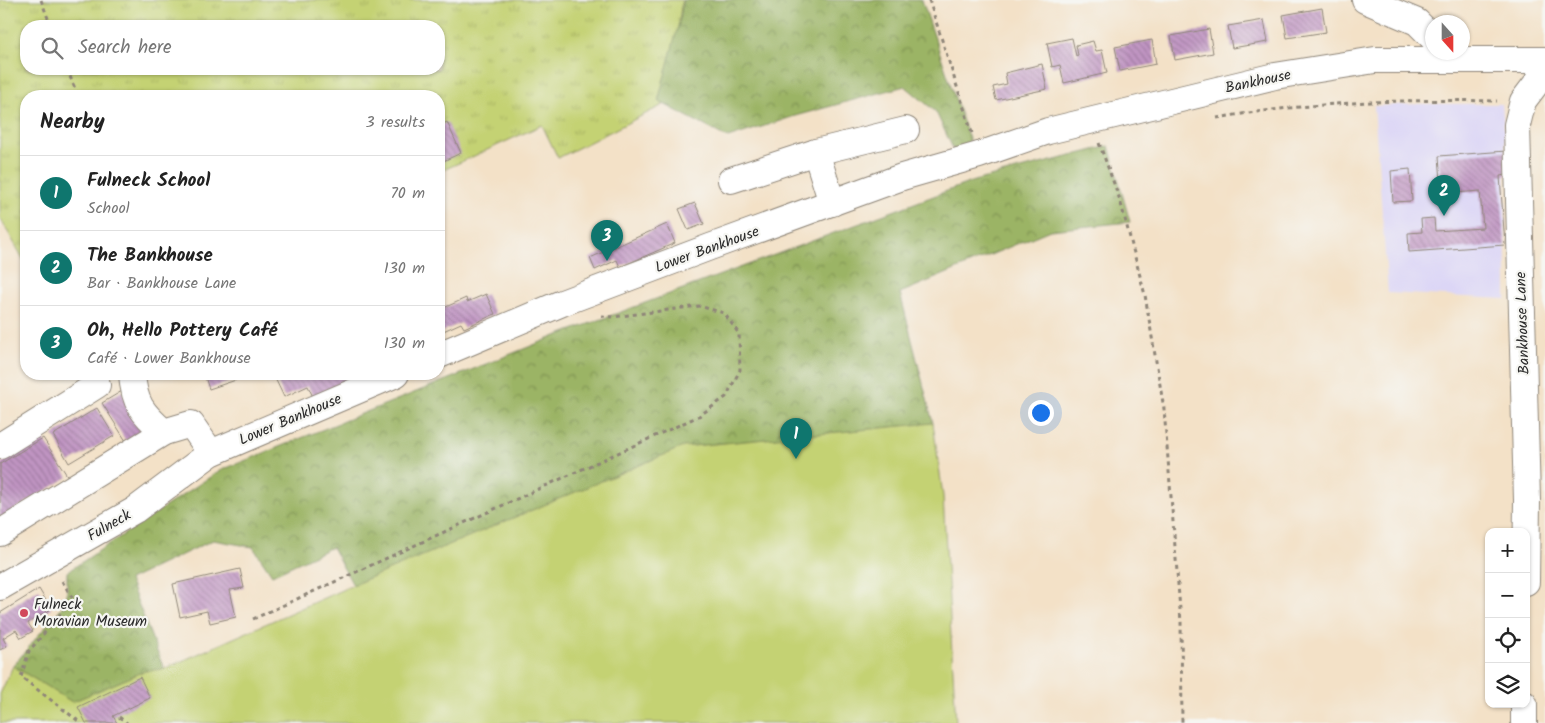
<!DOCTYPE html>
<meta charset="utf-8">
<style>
body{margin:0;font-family:Kalam,sans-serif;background:#f6f6f6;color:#222}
.controls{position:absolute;right:15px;bottom:15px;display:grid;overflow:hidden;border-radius:10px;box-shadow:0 1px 4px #0004}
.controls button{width:45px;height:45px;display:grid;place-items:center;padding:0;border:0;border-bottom:1px solid #e0e0e0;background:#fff;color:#222;font:25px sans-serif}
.compass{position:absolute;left:1425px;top:15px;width:45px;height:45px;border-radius:50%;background:#fff;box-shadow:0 1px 4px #0004;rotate:159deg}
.you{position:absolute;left:1040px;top:412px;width:18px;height:18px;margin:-12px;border:4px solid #fff;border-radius:50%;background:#1a73e8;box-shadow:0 0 0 8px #1a73e833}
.badge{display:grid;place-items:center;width:32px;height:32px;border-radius:50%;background:#0f766e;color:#fff;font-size:16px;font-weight:700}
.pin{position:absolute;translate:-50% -41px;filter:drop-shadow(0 1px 2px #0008)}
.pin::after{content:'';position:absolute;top:26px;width:18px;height:15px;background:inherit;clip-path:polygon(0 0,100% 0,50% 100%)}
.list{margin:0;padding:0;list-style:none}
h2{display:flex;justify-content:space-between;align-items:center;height:65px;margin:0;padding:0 20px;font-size:21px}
h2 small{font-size:16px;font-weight:400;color:#767676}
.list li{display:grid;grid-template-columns:32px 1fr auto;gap:15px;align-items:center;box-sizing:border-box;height:75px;padding:0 20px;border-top:1px solid #e0e0e0}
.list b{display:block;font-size:19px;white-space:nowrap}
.list p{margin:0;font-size:16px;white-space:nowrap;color:#767676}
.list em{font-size:16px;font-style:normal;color:#767676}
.icon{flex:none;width:28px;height:28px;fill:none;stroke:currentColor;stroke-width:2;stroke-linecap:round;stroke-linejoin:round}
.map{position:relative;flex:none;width:1545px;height:723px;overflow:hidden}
.search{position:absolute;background:#fff;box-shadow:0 1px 4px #0004;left:20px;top:20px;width:425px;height:55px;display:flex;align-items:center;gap:12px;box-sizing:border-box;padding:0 18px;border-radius:20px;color:#767676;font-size:19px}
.panel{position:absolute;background:#fff;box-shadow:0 1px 4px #0004;left:20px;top:90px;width:425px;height:290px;border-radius:20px}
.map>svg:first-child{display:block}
</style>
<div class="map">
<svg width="1545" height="723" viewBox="0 0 1545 723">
<defs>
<pattern id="grass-tufts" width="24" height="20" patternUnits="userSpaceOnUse" patternTransform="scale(1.25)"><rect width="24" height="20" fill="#c4d273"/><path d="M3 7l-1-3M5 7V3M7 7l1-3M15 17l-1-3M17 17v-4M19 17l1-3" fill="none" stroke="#a9b464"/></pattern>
<pattern id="forest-crowns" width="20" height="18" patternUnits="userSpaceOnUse" patternTransform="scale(1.25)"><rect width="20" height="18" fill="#9bb465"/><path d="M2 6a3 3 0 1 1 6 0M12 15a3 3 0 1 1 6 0" fill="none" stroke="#7f9353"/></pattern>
<pattern id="building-back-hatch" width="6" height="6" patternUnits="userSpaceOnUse" patternTransform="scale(1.25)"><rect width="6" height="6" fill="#c094c2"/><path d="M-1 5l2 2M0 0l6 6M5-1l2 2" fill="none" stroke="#9c799e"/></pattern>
</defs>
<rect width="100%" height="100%" fill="#f6f6f2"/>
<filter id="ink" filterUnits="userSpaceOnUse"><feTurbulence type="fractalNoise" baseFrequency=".02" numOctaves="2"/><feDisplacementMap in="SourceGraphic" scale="10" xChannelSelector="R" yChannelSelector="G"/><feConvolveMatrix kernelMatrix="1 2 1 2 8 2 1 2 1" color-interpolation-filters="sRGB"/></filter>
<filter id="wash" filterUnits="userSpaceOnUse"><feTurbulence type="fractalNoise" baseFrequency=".0096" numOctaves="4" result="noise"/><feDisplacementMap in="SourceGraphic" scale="20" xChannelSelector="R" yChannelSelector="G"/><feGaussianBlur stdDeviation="1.12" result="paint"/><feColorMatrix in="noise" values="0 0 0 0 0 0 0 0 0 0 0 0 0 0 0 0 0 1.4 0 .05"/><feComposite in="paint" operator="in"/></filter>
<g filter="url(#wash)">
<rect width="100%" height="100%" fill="#f3e1c7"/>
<!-- built -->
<path fill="#dcd6f6" d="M 1417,104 L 1502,104 L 1505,140 L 1506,299 L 1388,293 L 1374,106 Z"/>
<!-- grass -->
<path fill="url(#grass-tufts)" stroke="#787e4f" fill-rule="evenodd" d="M 0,0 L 682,0 L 679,21 L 703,85 L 558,158 L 542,125 L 439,172 L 439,96 L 26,96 L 26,264 L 0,218 ZM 26,26 L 439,26 L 439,69 L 26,69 Z"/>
<!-- forest -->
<g fill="url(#forest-crowns)" stroke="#637048">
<path d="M 683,0 L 922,0 L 972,148 L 955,153 L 936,112 L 905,86 L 795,116 L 728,138 L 658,101 L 680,19 Z"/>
<path d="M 1109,146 L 1130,222 L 1050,230 L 900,293 L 933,423 L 683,447 L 353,585 L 332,547 L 272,575 L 253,547 L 213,540 L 129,580 L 164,669 L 145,671 L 72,702 L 13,666 L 67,601 L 67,572 L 219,471 L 556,336 L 974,181 Z"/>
</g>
<!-- park -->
<path fill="#c4d273" stroke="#787e4f" d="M 933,423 L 943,496 L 956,723 L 0,723 L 0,694 L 13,666 L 72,702 L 145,671 L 164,669 L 353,585 L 683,447 Z"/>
<g id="blocks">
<!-- building -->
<g fill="url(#building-back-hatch)">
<path d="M 1322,8 L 1326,32 L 1287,38 L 1283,15 Z"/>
<path d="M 1264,20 L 1268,42 L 1232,48 L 1228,26 Z"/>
<path d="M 1209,29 L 1213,53 L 1175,60 L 1171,36 Z"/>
<path d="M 1072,38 L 1076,56 L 1078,55 L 1076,45 L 1093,41 L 1096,51 L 1102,50 L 1107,73 L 1064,83 L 1060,65 L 1052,67 L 1047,43 Z"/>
<path d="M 1152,40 L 1156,64 L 1120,71 L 1115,47 Z"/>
<path d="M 1042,64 L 1047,89 L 996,100 L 993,87 L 1007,84 L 1005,73 Z"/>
<path d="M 447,122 L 461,153 L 439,163 L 439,126 Z"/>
<path d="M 1506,151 L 1507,175 L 1500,176 L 1505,245 L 1409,252 L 1408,233 L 1422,232 L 1421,219 L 1434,218 L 1435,231 L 1483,228 L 1480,191 L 1442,194 L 1439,156 Z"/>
<path d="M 1410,169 L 1412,201 L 1393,202 L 1391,171 Z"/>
<path d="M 695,203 L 704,224 L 688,230 L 679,209 Z"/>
<path d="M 667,224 L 675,243 L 620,267 L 617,260 L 595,270 L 590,258 Z"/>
<path d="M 486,294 L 495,314 L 464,328 L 461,323 L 439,333 L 439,310 L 466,298 L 467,302 Z"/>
<path d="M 204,374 L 234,374 L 236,380 L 209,389 Z"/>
<path d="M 273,374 L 364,374 L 313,397 L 308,386 L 284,397 Z"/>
<path d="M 122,391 L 145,429 L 126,441 L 102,403 Z"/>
<path d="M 97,408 L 114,436 L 69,463 L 53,435 Z"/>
<path d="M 43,438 L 68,477 L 0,519 L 0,464 Z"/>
<path d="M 240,569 L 244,588 L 230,590 L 236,617 L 210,623 L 207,611 L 180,617 L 173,584 Z"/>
<path d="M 39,589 L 51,609 L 28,623 L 33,631 L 21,638 L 16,630 L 3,638 L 7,646 L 0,650 L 0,613 Z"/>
<path d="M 140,677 L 150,698 L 113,716 L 117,723 L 86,723 L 78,707 Z"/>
</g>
</g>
</g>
<g filter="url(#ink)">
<use href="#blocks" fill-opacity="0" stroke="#8f8679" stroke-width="1"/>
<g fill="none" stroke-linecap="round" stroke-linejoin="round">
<defs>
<g id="minor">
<path d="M 1365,0 L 1417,22 L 1432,37"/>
<path d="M 731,180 L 816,152"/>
<path d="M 832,203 L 816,152 L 906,130"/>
<path d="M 439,355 L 562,303 L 710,247 L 902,177 L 979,155 L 1048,131 L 1275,76 L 1375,60 L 1545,60"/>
<path d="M 132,374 C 134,403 142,413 164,432 L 191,424 L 211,453"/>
<path d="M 0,446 L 97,385"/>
<path d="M 0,533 L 164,432"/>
<path d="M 1526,582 L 1527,500 L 1517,125 L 1523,101 L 1545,72"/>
<path d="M 0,587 L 135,510 L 211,453 L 396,374"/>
<path d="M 1524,723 L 1524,704"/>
</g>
</defs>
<!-- minor casing -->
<use href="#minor" stroke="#8f8679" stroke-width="28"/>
<!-- path -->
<g stroke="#8f8679" stroke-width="3" stroke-dasharray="4 4" stroke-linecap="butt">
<path d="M 41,0 L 51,26"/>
<path d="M 929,0 L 972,133"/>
<path d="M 67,69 L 78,96"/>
<path d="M 1217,118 C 1309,102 1404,99 1497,101"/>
<path d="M 1099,143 L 1120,200 L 1145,295 L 1164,409 L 1181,622 L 1182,723"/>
<path d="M 62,581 L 73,599 L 29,651 L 21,677 L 81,723"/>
<path d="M 253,619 L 699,416 L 726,397 L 740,370 L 739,334 L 724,313 L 699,306 L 613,317 L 602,316"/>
<path d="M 119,717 L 127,723"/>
</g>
<!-- minor -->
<use href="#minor" stroke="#fff" stroke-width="26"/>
</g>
</g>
<!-- markers -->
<circle fill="#d1495b" stroke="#f6f6f2" stroke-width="2" cx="24" cy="613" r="5"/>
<g text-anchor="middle" stroke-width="4.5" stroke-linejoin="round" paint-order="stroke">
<!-- street labels -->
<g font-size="15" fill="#2b2b2b" stroke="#f6f6f2">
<text transform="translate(1258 81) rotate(-12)" y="5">Bankhouse</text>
<text transform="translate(707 249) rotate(-20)" y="5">Lower Bankhouse</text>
<text transform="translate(1522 323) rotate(-92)" y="5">Bankhouse Lane</text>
<text transform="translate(290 419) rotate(-23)" y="5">Lower Bankhouse</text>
<text transform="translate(109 525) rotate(-30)" y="5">Fulneck</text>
</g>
<!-- poi labels -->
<g font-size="15" fill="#2b2b2b" stroke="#f6f6f2" text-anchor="start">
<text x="34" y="609">Fulneck<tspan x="34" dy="17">Moravian Museum</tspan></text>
</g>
</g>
</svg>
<div class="controls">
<button>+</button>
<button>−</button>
<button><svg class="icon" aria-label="locate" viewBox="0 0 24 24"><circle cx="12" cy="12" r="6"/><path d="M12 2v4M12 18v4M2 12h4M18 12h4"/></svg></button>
<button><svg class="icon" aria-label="layers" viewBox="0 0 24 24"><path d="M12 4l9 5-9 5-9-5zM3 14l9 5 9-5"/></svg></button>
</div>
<svg class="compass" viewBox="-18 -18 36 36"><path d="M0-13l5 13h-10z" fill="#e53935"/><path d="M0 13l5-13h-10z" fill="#767676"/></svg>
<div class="you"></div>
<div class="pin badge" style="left:796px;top:459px">1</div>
<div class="pin badge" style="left:1444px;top:216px">2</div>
<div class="pin badge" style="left:607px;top:261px">3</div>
<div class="search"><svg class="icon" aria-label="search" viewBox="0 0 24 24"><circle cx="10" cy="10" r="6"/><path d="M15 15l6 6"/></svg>Search here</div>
<section class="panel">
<h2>Nearby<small>3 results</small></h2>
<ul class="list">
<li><span class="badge">1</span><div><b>Fulneck School</b><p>School</p></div><em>70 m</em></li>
<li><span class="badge">2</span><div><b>The Bankhouse</b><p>Bar · Bankhouse Lane</p></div><em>130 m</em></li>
<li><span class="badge">3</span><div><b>Oh, Hello Pottery Café</b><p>Café · Lower Bankhouse</p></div><em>130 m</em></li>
</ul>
</section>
</div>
